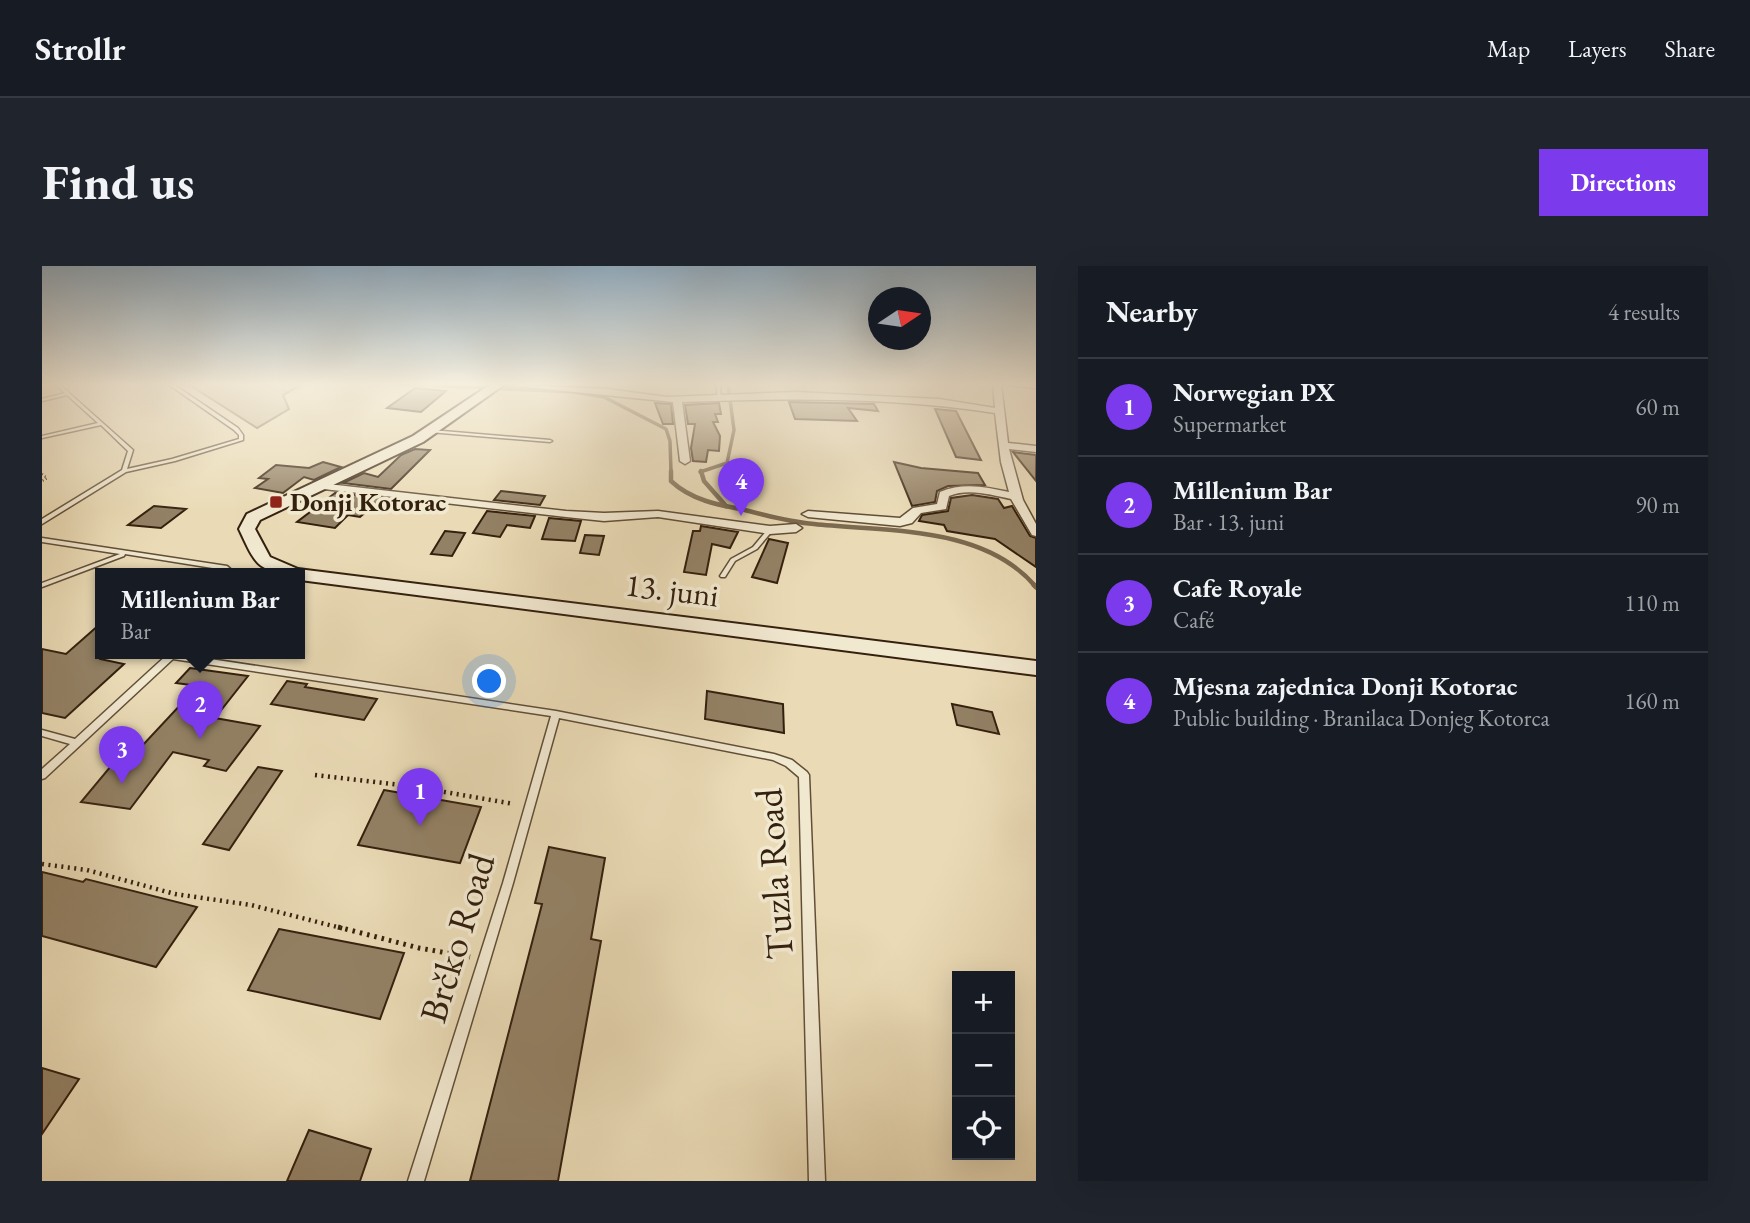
<!DOCTYPE html>
<meta charset="utf-8">
<style>
body{margin:0;font-family:"EB Garamond",serif;background:#20242c;color:#f1f3f6}
.controls{position:absolute;right:21px;bottom:21px;display:grid;overflow:hidden;border-radius:0px;box-shadow:0 7px 28px #0002}
.controls button{width:63px;height:63px;display:grid;place-items:center;padding:0;border:0;border-bottom:2px solid #363941;background:#171b24;color:#f1f3f6;font:35px sans-serif}
.compass{position:absolute;left:826px;top:21px;width:63px;height:63px;border-radius:50%;background:#171b24;box-shadow:0 7px 28px #0002;rotate:77deg}
.you{position:absolute;left:448px;top:416px;width:24px;height:24px;margin:-18px;border:5px solid #fff;border-radius:50%;background:#1a73e8;box-shadow:0 0 0 10px #1a73e833}
.badge{display:grid;place-items:center;width:46px;height:46px;border-radius:50%;background:#7c3aed;color:#fff;font-size:23px;font-weight:700}
.pin{position:absolute;translate:-50% -58px;filter:drop-shadow(0 2px 4px #0008)}
.pin::after{content:'';position:absolute;top:37px;width:24px;height:21px;background:inherit;clip-path:polygon(0 0,100% 0,50% 100%)}
.popup{position:absolute;left:53px;top:302px;width:210px;height:91px;box-sizing:border-box;display:grid;place-content:center;border-radius:0px;background:#171b24;filter:drop-shadow(0 2px 5px #0005);font-size:23px;white-space:nowrap;color:#9ea1a6}
.popup b{font-size:26px;color:#f1f3f6}
.popup::after{content:'';position:absolute;left:50%;top:100%;margin-left:-14px;border:14px solid transparent;border-top-color:#171b24}
.list{margin:0;padding:0;list-style:none}
h2{display:flex;justify-content:space-between;align-items:center;height:91px;margin:0;padding:0 28px;font-size:30px}
h2 small{font-size:23px;font-weight:400;color:#9ea1a6}
.list li{display:grid;grid-template-columns:46px 1fr auto;gap:21px;align-items:center;box-sizing:border-box;height:98px;padding:0 28px;border-top:2px solid #363941}
.list b{display:block;font-size:26px;white-space:nowrap}
.list p{margin:0;font-size:23px;white-space:nowrap;color:#9ea1a6}
.list em{font-size:23px;font-style:normal;color:#9ea1a6}
.icon{flex:none;width:38px;height:38px;fill:none;stroke:currentColor;stroke-width:2;stroke-linecap:round;stroke-linejoin:round}
.map{position:relative;flex:none;width:994px;height:915px;overflow:hidden;border-radius:0px}
header{display:flex;align-items:center;gap:42px;box-sizing:border-box;height:98px;padding:0 35px;background:#171b24;border-bottom:2px solid #363941}
header strong{font-size:33px}
nav{display:flex;gap:38px;margin-inline-start:auto;font-size:24px}
.intro{display:flex;align-items:center;justify-content:space-between;box-sizing:border-box;height:168px;padding:0 42px}
h1{margin:0;font-size:49px}
.button{padding:18px 32px;border-radius:0px;background:#7c3aed;color:#fff;font-size:24px;font-weight:700}
main{display:flex;gap:42px;padding:0 42px}
aside{flex:1;background:#171b24;border-radius:0px;box-shadow:0 7px 28px #0002}
.map>svg:first-child{display:block}
</style>
<header>
<strong>Strollr</strong>
<nav><a>Map</a><a>Layers</a><a>Share</a></nav>
</header>
<div class="intro"><h1>Find us</h1><a class="button">Directions</a></div>
<main>
<div class="map">
<svg width="994" height="915" viewBox="0 0 994 915">
<rect width="100%" height="100%" fill="#eadbb6"/>
<filter id="stains"><feTurbulence type="fractalNoise" baseFrequency=".00286" numOctaves="4"/><feColorMatrix values="0 0 0 0 .2 0 0 0 0 .09 0 0 0 0 .02 0 0 0 .5 -.17"/></filter>
<radialGradient id="worn" r=".72"><stop offset=".6" stop-color="#630" stop-opacity="0"/><stop offset="1" stop-color="#630" stop-opacity=".3"/></radialGradient>
<!-- green -->
<path fill="#cbbb99" stroke="#806e54" stroke-width="2" d="M 146,118 L 261,118 L 241,129 L 247,143 L 215,162 Z"/>
<g fill="none" stroke-linecap="round" stroke-linejoin="round">
<!-- stream-far2 -->
<g stroke="#7c6a51" stroke-width="3.5">
<path d="M 356,118 L 532,126 L 562,131 L 624,163 L 628,175 L 629,206"/>
<path d="M 658,206 L 685,197 L 692,164 L 686,118"/>
</g>
<!-- stream-far1 -->
<g stroke="#7c6a51" stroke-width="4.5">
<path d="M 629,205 L 629,215 C 649,234 676,239 703,244 C 726,250 748,256 772,258 C 845,266 942,259 994,321"/>
<path d="M 659,205 L 662,215 L 684,240"/>
</g>
<!-- stream -->
<path stroke="#7c6a51" stroke-width="5" d="M 992,319 L 994,321"/>
</g>
<!-- building -->
<g fill="#938165" stroke="#34200e" stroke-width="2">
<path d="M 373,122 L 404,125 L 379,146 L 345,142 Z"/>
<path d="M 747,136 L 832,138 L 836,145 L 806,142 L 815,155 L 753,153 Z"/>
<path d="M 613,137 L 629,138 L 631,158 L 621,158 Z"/>
<path d="M 677,137 L 679,148 L 673,148 L 676,156 L 671,156 L 678,170 L 677,185 L 666,184 L 664,196 L 651,195 L 649,182 L 653,158 L 646,158 L 643,139 Z"/>
<path d="M 893,143 L 914,145 L 939,194 L 914,191 Z"/>
<path d="M 373,183 L 388,184 L 349,223 L 301,217 L 322,207 L 336,211 L 359,189 Z"/>
<path d="M 971,186 L 994,189 L 994,215 Z"/>
<path d="M 281,196 L 299,201 L 272,214 L 262,211 L 241,227 L 213,222 L 226,213 L 217,212 L 234,199 L 267,202 Z"/>
<path d="M 852,196 L 879,202 L 936,207 L 943,219 L 906,220 L 895,225 L 893,236 L 870,240 Z"/>
<path d="M 459,225 L 503,230 L 498,239 L 452,234 Z"/>
<path d="M 293,227 L 340,232 L 318,251 L 306,249 L 293,262 L 255,256 Z"/>
<path d="M 930,229 L 956,233 L 962,242 L 970,240 L 988,270 L 994,272 L 994,301 L 953,273 L 905,265 L 902,259 L 877,255 L 880,249 L 906,245 L 909,232 Z"/>
<path d="M 112,240 L 144,243 L 119,262 L 86,259 Z"/>
<path d="M 445,245 L 493,250 L 488,262 L 465,259 L 458,271 L 431,267 Z"/>
<path d="M 507,252 L 539,255 L 533,275 L 500,273 Z"/>
<path d="M 659,260 L 696,266 L 688,282 L 670,278 L 664,309 L 642,306 L 651,265 L 658,265 Z"/>
<path d="M 403,265 L 423,267 L 410,290 L 389,288 Z"/>
<path d="M 543,269 L 562,270 L 557,289 L 538,287 Z"/>
<path d="M 727,273 L 746,277 L 735,317 L 710,311 Z"/>
<path d="M 58,358 L 58,393 L 82,398 L 23,452 L 0,447 L 0,383 L 24,388 Z"/>
<path d="M 148,402 L 206,410 L 173,452 L 218,460 L 184,505 L 162,500 L 167,494 L 131,486 L 88,543 L 39,536 L 74,494 L 86,495 L 156,420 L 134,417 Z"/>
<path d="M 245,415 L 265,418 L 263,421 L 335,433 L 322,454 L 229,438 Z"/>
<path d="M 665,425 L 741,438 L 742,467 L 663,453 Z"/>
<path d="M 910,438 L 950,446 L 957,468 L 915,459 Z"/>
<path d="M 216,501 L 240,505 L 187,584 L 161,578 Z"/>
<path d="M 342,524 L 439,541 L 418,597 L 316,579 Z"/>
<path d="M 507,581 L 563,592 L 549,673 L 559,675 L 516,915 L 428,915 L 500,638 L 493,637 Z"/>
<path d="M 0,606 L 41,616 L 44,613 L 155,641 L 114,701 L 0,670 Z"/>
<path d="M 237,663 L 362,687 L 338,753 L 206,724 Z"/>
<path d="M 0,802 L 37,813 L 0,868 Z"/>
<path d="M 267,864 L 329,883 L 318,915 L 245,915 Z"/>
</g>
<g fill="none" stroke-linecap="round" stroke-linejoin="round">
<defs>
<g id="lane">
<path d="M 13,118 L 17,118 L 91,184 L 85,203 L 130,193 L 197,173 L 197,169 L 192,164 L 126,118 L 131,118 L 196,162 L 201,169 L 201,174 L 133,195 L 84,206 L 0,258 L 0,253 L 80,204 L 86,185 L 59,159 L 0,172 L 0,170 L 56,157 L 25,129 L 0,135 L 0,133 L 23,127 Z"/>
<path d="M 674,118 L 678,118 L 679,134 L 676,133 Z"/>
<path d="M 962,118 L 994,120 L 994,122 L 964,119 Z"/>
<path d="M 389,164 L 508,174 L 510,175 L 508,176 L 387,166 L 387,165 Z"/>
<path d="M 726,263 L 731,264 L 715,283 L 693,295 L 683,311 L 679,311 L 678,310 L 689,293 L 711,281 Z"/>
<path d="M 0,272 L 185,300 L 193,307 L 186,307 L 183,304 L 83,288 L 82,290 L 0,321 L 0,317 L 78,288 L 0,276 Z"/>
<path d="M 127,387 L 136,387 L 135,388 L 514,445 L 732,488 L 750,494 L 765,506 L 767,509 L 783,915 L 767,915 L 757,511 L 744,500 L 731,494 L 517,452 L 471,617 L 382,915 L 366,915 L 461,617 L 509,450 L 131,393 L 3,512 L 0,513 L 0,503 L 28,478 L 0,470 L 0,464 L 33,473 Z"/>
</g>
<g id="street">
<path d="M 453,118 L 565,123 L 625,131 L 754,126 L 897,133 L 953,142 L 951,118 L 959,118 L 966,177 L 994,180 L 994,186 L 967,183 L 981,234 L 994,258 L 994,270 L 990,269 L 969,233 C 949,229 927,222 907,230 L 904,243 L 879,247 L 870,257 L 858,260 L 766,251 L 760,248 L 766,245 L 858,252 L 871,242 L 895,238 L 898,226 C 921,216 944,221 967,226 L 959,196 L 953,147 C 849,131 745,132 640,136 L 648,195 L 643,198 L 638,195 L 631,136 Z"/>
<path d="M 277,217 L 524,245 L 562,247 L 616,245 L 728,260 L 754,258 L 760,262 L 754,266 L 728,268 L 616,251 L 562,255 L 524,251 L 273,222 L 272,220 Z"/>
</g>
<path id="secondary" d="M 449,118 L 463,118 L 381,176 L 218,254 L 213,263 L 228,291 L 256,303 L 994,395 L 994,409 L 258,314 L 258,307 C 215,307 214,299 197,263 L 205,248 L 371,170 Z"/>
</defs>
<!-- lane casing -->
<use href="#lane" stroke="#624f38" stroke-width="3"/>
<!-- street casing -->
<use href="#street" stroke="#624f38" stroke-width="3"/>
<!-- secondary casing -->
<use href="#secondary" stroke="#34200e" stroke-width="4"/>
<!-- path-far2 -->
<path stroke="#34200e" stroke-width="2.5" stroke-dasharray="1 2.5" stroke-linecap="butt" d="M 0,208 L 5,212 L 0,215"/>
<!-- path-far1 -->
<g stroke="#34200e" stroke-width="4.5" stroke-dasharray="2 4.5" stroke-linecap="butt">
<path d="M 273,509 L 368,520 L 472,538"/>
<path d="M 0,598 L 45,604 L 133,628 L 209,639 L 303,663"/>
</g>
<!-- path -->
<path stroke="#34200e" stroke-width="5" stroke-dasharray="2.5 5" stroke-linecap="butt" d="M 296,661 L 377,682 L 428,691"/>
<!-- lane -->
<use href="#lane" fill="#f1e8d0" fill-rule="evenodd"/>
<!-- street -->
<use href="#street" fill="#f1e8d0" fill-rule="evenodd"/>
<!-- secondary -->
<use href="#secondary" fill="#f1e8d0" fill-rule="evenodd"/>
</g>
<!-- sky -->
<linearGradient id="sky" x2="0" y2="1"><stop stop-color="#90aabd"/><stop offset="0.48" stop-color="#f6efde"/><stop offset="1" stop-color="#f6efde" stop-opacity="0"/></linearGradient>
<rect width="994" height="246" fill="url(#sky)"/>
<!-- markers -->
<rect fill="#8f2418" stroke="#f1e8d0" stroke-width="2.5" x="227" y="229" width="14" height="14" rx="3.5"/>
<g text-anchor="middle" stroke-width="7" stroke-linejoin="round" paint-order="stroke">
<!-- far-poi labels -->
<g font-size="26" font-weight="bold" fill="#34200e" stroke="#f1e8d0" text-anchor="start">
<text x="248" y="245">Donji Kotorac</text>
</g>
<!-- street labels -->
<g font-size="32" fill="#34200e" stroke="#f1e8d0">
<text transform="translate(630 324) rotate(7)" y="11">13. juni</text>
</g>
<!-- near-street labels -->
<g font-size="38" fill="#34200e" stroke="#f1e8d0">
<text transform="translate(732 608) rotate(-94)" y="13">Tuzla Road</text>
<text transform="translate(415 672) rotate(-73)" y="13">Brčko Road</text>
</g>
</g>
<rect width="100%" height="100%" filter="url(#stains)"/>
<rect width="100%" height="100%" fill="url(#worn)"/>
</svg>
<div class="controls">
<button>+</button>
<button>−</button>
<button><svg class="icon" aria-label="locate" viewBox="0 0 24 24"><circle cx="12" cy="12" r="6"/><path d="M12 2v4M12 18v4M2 12h4M18 12h4"/></svg></button>
</div>
<svg class="compass" viewBox="-18 -18 36 36"><path d="M0-13l5 13h-10z" fill="#e53935"/><path d="M0 13l5-13h-10z" fill="#9ea1a6"/></svg>
<div class="you"></div>
<div class="pin badge" style="left:378px;top:560px">1</div>
<div class="pin badge" style="left:158px;top:473px">2</div>
<div class="popup"><b>Millenium Bar</b>Bar</div>
<div class="pin badge" style="left:80px;top:518px">3</div>
<div class="pin badge" style="left:699px;top:250px">4</div>
</div>
<aside>
<h2>Nearby<small>4 results</small></h2>
<ul class="list">
<li><span class="badge">1</span><div><b>Norwegian PX</b><p>Supermarket</p></div><em>60 m</em></li>
<li><span class="badge">2</span><div><b>Millenium Bar</b><p>Bar · 13. juni</p></div><em>90 m</em></li>
<li><span class="badge">3</span><div><b>Cafe Royale</b><p>Café</p></div><em>110 m</em></li>
<li><span class="badge">4</span><div><b>Mjesna zajednica Donji Kotorac</b><p>Public building · Branilaca Donjeg Kotorca</p></div><em>160 m</em></li>
</ul>
</aside>
</main>
